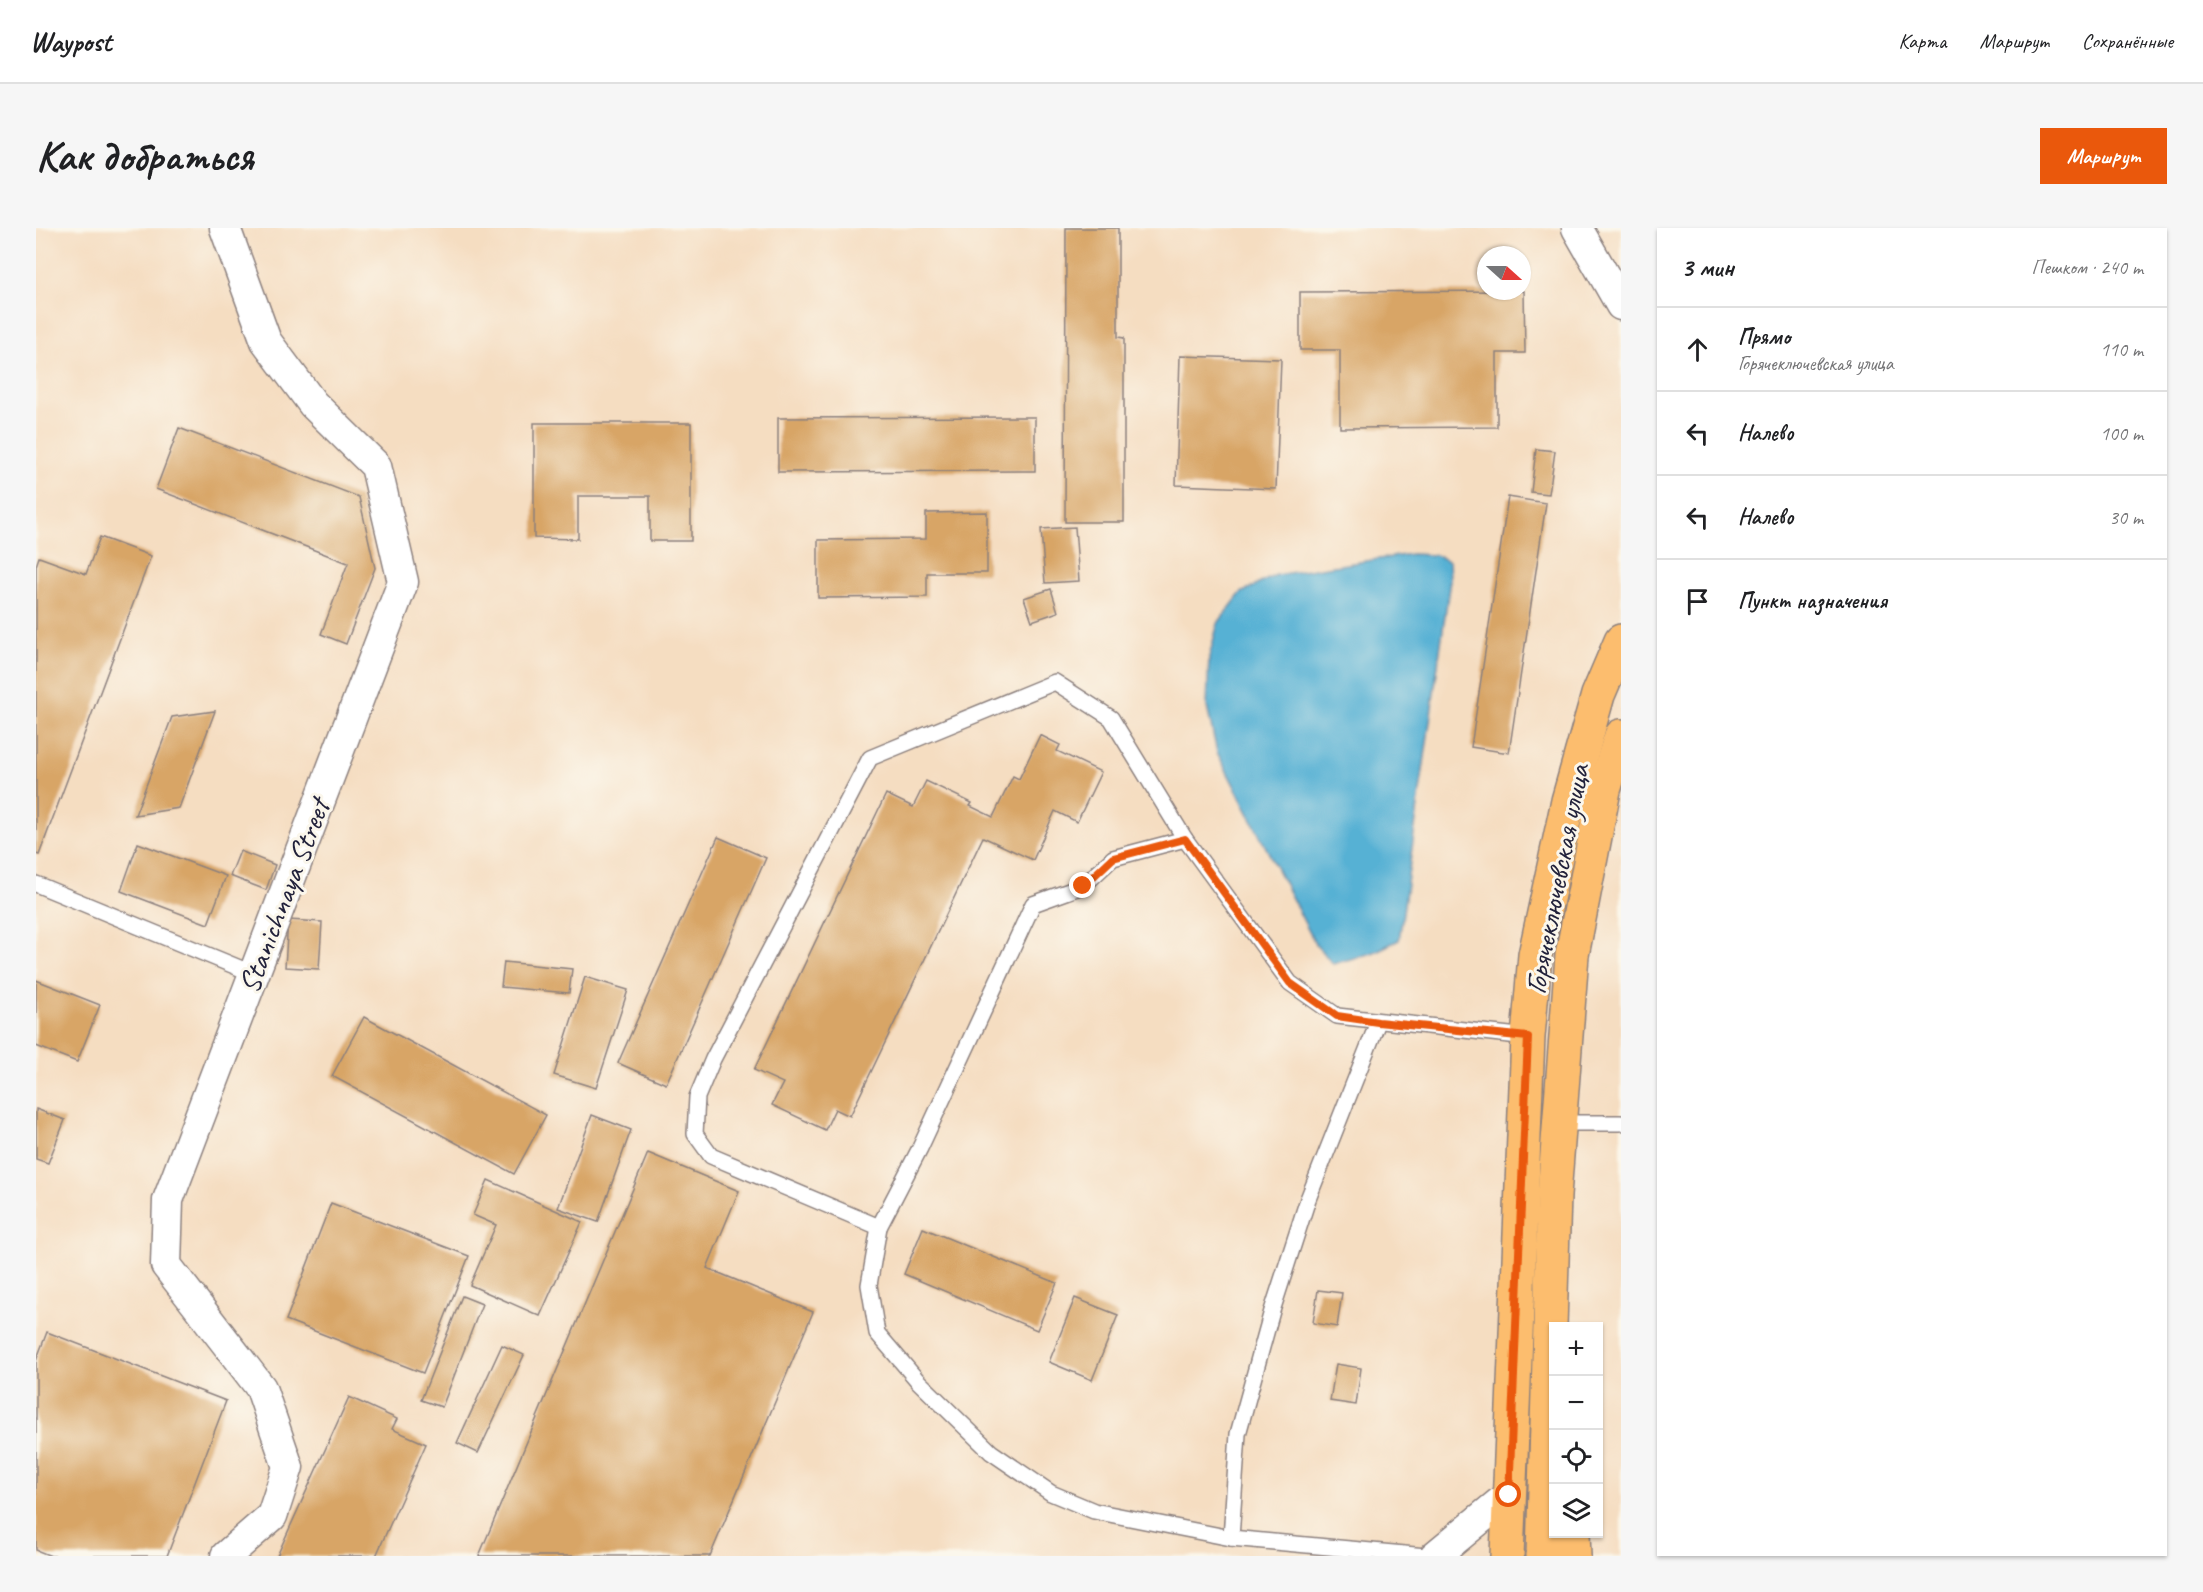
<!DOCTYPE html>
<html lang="ru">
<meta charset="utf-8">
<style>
body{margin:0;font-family:Caveat,sans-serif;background:#f6f6f6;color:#202124}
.controls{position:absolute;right:18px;bottom:18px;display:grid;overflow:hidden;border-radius:0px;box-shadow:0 2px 4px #0004}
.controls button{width:54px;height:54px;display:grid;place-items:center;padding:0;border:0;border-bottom:2px solid #e0e0e0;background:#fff;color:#202124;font:30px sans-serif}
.compass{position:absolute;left:1441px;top:18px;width:54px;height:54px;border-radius:50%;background:#fff;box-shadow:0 2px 4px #0004;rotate:111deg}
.stop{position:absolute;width:18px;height:18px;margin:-14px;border:4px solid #ea580c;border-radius:50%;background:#fff}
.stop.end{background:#ea580c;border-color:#fff;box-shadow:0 2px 6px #0008}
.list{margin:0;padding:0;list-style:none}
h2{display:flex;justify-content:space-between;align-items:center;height:78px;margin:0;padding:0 24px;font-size:26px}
h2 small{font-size:20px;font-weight:400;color:#757577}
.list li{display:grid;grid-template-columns:39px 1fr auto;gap:18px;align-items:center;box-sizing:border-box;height:84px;padding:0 24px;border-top:2px solid #e0e0e0}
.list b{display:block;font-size:22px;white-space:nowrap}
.list p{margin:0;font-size:20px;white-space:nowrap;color:#757577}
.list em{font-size:20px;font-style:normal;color:#757577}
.icon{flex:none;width:33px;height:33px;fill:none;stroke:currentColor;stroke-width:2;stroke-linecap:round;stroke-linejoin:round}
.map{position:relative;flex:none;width:1585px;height:1328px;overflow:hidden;border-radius:0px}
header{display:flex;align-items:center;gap:36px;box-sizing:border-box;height:84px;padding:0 30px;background:#fff;border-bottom:2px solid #e0e0e0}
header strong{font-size:28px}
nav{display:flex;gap:33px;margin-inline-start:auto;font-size:21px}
.intro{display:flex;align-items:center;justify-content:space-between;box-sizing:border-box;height:144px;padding:0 36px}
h1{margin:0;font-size:42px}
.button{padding:15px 27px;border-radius:0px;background:#ea580c;color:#fff;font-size:21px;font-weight:700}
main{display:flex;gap:36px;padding:0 36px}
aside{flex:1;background:#fff;border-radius:0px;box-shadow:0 2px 4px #0004}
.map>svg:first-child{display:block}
</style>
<header>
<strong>Waypost</strong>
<nav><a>Карта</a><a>Маршрут</a><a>Сохранённые</a></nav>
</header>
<div class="intro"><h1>Как добраться</h1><a class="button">Маршрут</a></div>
<main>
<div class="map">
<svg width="1585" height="1328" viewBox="0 0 1585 1328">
<rect width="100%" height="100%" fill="#fbf7ec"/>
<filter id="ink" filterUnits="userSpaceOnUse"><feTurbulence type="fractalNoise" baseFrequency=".0167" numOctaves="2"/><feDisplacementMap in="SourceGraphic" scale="12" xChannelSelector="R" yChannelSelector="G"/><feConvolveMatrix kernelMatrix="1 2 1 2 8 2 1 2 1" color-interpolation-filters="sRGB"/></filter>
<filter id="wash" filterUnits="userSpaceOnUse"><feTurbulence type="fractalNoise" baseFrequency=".008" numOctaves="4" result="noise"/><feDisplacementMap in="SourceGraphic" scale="24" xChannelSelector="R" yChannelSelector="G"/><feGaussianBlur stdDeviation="1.35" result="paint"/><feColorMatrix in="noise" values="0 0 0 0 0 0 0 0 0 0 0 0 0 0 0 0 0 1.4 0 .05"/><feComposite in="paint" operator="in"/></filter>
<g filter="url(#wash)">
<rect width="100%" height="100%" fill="#f5ddc1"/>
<!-- water -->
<path fill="#57b1d4" stroke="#3c6a88" stroke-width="1.5" d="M 1375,326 L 1399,327 L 1413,333 L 1414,352 L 1363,712 L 1336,725 L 1297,736 L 1280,717 L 1181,524 L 1171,479 L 1173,429 L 1182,395 L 1205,365 L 1240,347 Z"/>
<g id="blocks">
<!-- building -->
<g fill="#d8a566">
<path d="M 1030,0 L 1082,0 L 1082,109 L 1088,110 L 1088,294 L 1029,294 Z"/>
<path d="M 1488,63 L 1489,125 L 1461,125 L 1461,199 L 1304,200 L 1304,122 L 1264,122 L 1264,64 Z"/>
<path d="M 1144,128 L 1245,131 L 1240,261 L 1140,257 Z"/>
<path d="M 999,189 L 999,243 L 742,244 L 742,190 Z"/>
<path d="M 498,195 L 655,195 L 655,313 L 614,313 L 614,268 L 542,268 L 542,311 L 498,310 Z"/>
<path d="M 143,200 L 323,269 L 339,340 L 310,416 L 285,406 L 312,335 L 120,261 Z"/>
<path d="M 1500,221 L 1519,223 L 1513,266 L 1495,264 Z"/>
<path d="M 1472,269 L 1510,275 L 1473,525 L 1435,519 Z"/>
<path d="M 951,284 L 951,345 L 891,345 L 891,369 L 782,370 L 782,312 L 890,311 L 890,285 Z"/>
<path d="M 1039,299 L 1043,353 L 1009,355 L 1005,301 Z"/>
<path d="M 64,309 L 115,328 L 3,627 L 0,626 L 0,338 L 3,329 L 50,346 Z"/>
<path d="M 1015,361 L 1022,384 L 996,393 L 988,370 Z"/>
<path d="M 179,483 L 143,580 L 99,587 L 136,489 Z"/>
<path d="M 1004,507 L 1024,517 L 1021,523 L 1065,544 L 1041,594 L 1019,583 L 997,632 L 947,609 L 814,888 L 799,881 L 789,902 L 736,877 L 747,855 L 718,842 L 850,566 L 877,579 L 890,553 L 936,575 L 934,578 L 957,589 L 977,548 L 983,551 Z"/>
<path d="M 682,609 L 730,630 L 630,856 L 582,835 Z"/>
<path d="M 102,615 L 190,648 L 172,696 L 85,663 Z"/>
<path d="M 204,623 L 239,637 L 230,662 L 194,648 Z"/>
<path d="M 252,692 L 286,694 L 283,741 L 249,739 Z"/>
<path d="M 468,734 L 536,741 L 533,765 L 465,759 Z"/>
<path d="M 549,749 L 592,762 L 560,860 L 518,847 Z"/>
<path d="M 0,752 L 64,777 L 41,834 L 0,818 Z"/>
<path d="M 328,789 L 510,887 L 478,946 L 296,848 Z"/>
<path d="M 0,881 L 29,892 L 12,935 L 0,931 Z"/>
<path d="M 556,887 L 595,902 L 562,994 L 522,980 Z"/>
<path d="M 612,925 L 703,963 L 671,1040 L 777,1084 L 674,1328 L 443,1328 Z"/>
<path d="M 452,952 L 546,994 L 504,1088 L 434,1057 L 460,997 L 437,987 Z"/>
<path d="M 295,975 L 433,1028 L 387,1145 L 250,1092 Z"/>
<path d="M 887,1000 L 1021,1055 L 1001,1102 L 868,1046 Z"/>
<path d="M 1282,1062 L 1306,1065 L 1301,1099 L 1277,1095 Z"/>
<path d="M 426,1068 L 446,1076 L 406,1179 L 385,1172 Z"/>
<path d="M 1039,1070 L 1082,1087 L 1056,1152 L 1013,1134 Z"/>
<path d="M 11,1104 L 190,1173 L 131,1328 L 15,1328 L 0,1322 L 0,1133 Z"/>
<path d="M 466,1117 L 488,1127 L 442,1225 L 421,1215 Z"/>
<path d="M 1300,1136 L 1325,1140 L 1320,1177 L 1294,1173 Z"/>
<path d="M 313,1169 L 361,1191 L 356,1201 L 390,1216 L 340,1328 L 241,1328 Z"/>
</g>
</g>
</g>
<g filter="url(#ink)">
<use href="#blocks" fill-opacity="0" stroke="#8c807e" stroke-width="1.5"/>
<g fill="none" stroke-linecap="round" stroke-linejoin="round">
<defs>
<g id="service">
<path d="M 1149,611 L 1077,630 L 1047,658 L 997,676 L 884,920 L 843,999 L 833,1057 L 841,1105 L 882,1153 L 955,1224 L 1015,1265 L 1058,1283 L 1195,1310 L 1390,1328"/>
<path d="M 0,656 L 218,746"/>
<path d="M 1524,895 L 1585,895"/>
<path d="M 843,999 L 675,928 L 659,906 L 661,869 L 677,831 L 834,530 L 1019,454 L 1075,490 L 1149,611 L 1254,755 L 1301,788 L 1492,809"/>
<path d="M 1195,1310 L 1202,1206 L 1236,1083 L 1272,971 L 1342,794"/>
</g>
<g id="minor">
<path d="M 189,0 L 230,113 L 277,176 L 340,238 L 367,354 L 132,972 L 130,1037 L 225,1160 L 252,1239 L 236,1288 L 190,1328"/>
<path d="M 1541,0 L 1585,77"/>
<path d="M 1399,1328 L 1473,1267"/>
</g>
<g id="primary">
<path d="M 1537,1306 L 1538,1328"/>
<path d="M 1471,1328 L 1492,809 L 1499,727 L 1532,573 L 1562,467 L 1585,413"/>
<path d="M 1507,1328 L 1518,968 L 1536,727 L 1568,562 L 1585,508"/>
</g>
</defs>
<!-- service casing -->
<use href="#service" stroke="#8c807e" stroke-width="18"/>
<!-- minor casing -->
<use href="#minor" stroke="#8c807e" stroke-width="33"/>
<!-- primary casing -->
<use href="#primary" stroke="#8c807e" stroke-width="36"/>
<!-- service -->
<use href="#service" stroke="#fff" stroke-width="15"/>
<!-- minor -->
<use href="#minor" stroke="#fff" stroke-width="30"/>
<!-- primary -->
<use href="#primary" stroke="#fcbd6e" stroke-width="33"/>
</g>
</g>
<g fill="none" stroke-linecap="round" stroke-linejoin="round" filter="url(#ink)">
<!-- route -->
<path stroke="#ea580c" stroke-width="8" d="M 1047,658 L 1077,630 L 1149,611 L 1254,755 L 1301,788 L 1342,794 L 1492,809 L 1473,1267"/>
</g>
<g text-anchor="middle" stroke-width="6" stroke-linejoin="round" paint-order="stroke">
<!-- street labels -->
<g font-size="30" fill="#22223b" stroke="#fbf7ec">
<text transform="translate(1521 651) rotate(-79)" y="10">Горячеключевская улица</text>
<text transform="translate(248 668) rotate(-69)" y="10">Stanichnaya Street</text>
</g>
</g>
</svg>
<div class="controls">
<button>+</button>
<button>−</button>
<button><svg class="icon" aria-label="locate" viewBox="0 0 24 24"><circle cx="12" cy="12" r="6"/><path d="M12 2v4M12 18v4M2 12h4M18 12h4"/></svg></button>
<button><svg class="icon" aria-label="layers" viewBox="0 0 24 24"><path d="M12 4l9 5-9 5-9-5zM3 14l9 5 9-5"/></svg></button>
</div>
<svg class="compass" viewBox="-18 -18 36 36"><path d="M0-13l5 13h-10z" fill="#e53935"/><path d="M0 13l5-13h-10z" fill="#757577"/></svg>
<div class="stop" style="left:1473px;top:1267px"></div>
<div class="stop end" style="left:1047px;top:658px"></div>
</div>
<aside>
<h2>3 мин<small>Пешком · 240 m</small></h2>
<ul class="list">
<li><svg class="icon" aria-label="ahead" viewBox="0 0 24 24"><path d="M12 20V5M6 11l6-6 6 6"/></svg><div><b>Прямо</b><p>Горячеключевская улица</p></div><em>110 m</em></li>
<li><svg class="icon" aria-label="left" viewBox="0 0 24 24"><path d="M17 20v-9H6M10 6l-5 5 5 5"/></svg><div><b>Налево</b></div><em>100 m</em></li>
<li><svg class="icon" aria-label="left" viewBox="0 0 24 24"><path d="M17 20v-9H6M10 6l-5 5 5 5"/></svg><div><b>Налево</b></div><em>30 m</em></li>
<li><svg class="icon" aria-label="arrive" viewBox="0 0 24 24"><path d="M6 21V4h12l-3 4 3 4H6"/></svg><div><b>Пункт назначения</b></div></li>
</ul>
</aside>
</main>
